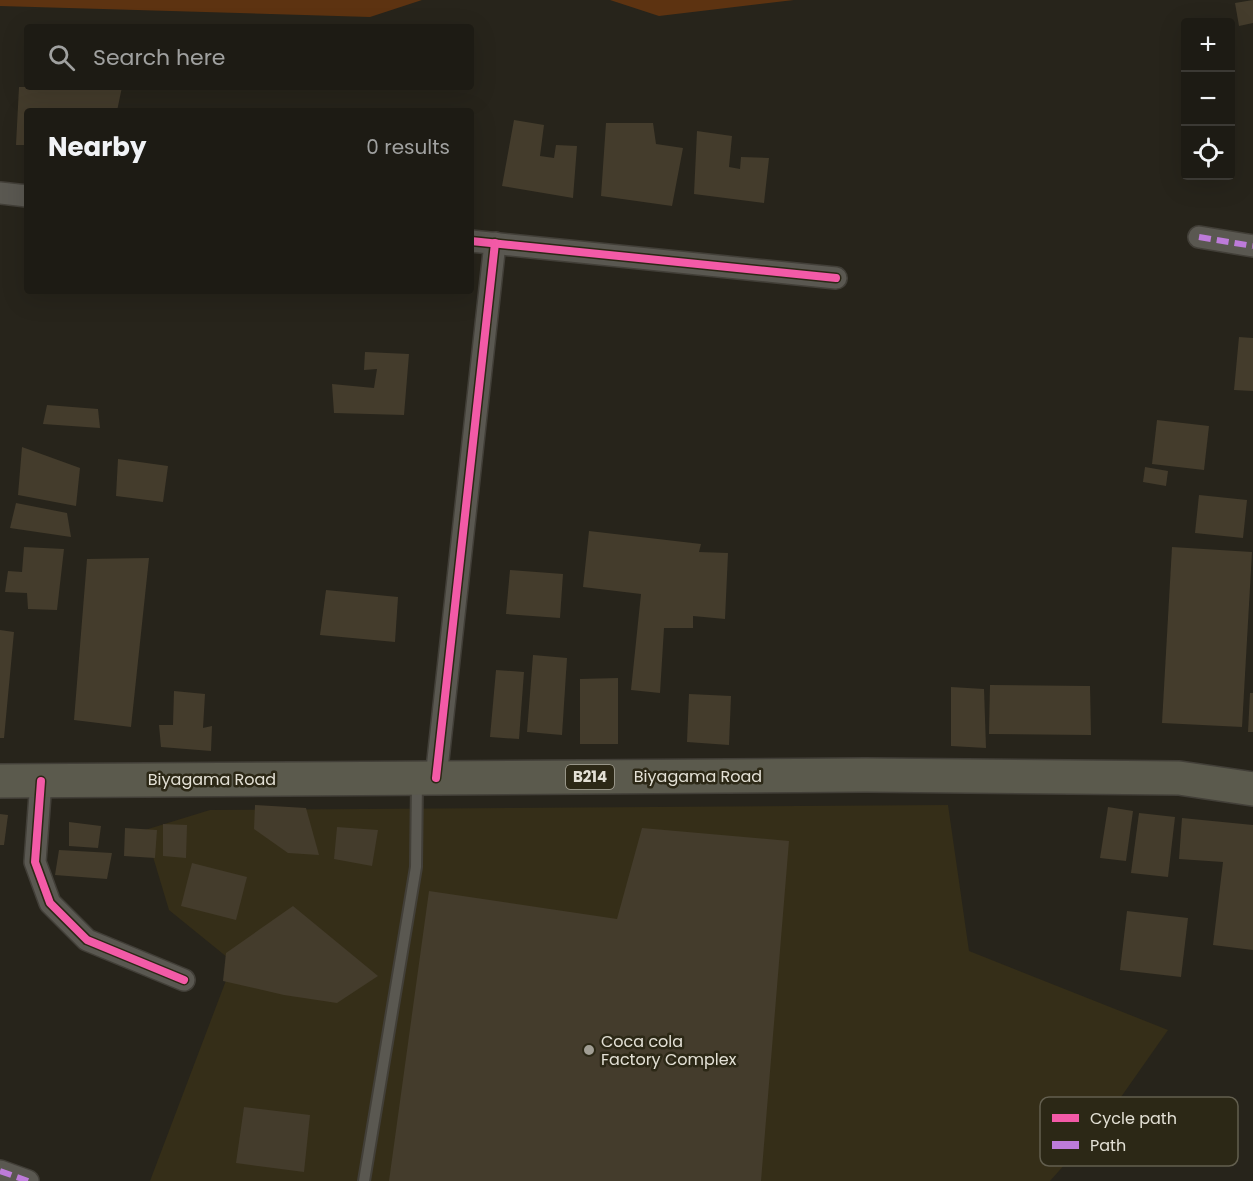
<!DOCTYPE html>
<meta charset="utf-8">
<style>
body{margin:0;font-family:Poppins,sans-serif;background:#2a2822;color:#f1f3f6}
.controls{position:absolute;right:18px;top:18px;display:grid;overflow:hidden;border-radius:6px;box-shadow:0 6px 24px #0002}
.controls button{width:54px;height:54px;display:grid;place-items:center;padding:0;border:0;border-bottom:2px solid #3b3934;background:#1d1b14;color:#f1f3f6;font:30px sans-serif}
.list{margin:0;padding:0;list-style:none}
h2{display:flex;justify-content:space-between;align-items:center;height:78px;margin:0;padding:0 24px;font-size:26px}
h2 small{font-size:20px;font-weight:400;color:#a0a1a0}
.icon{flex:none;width:33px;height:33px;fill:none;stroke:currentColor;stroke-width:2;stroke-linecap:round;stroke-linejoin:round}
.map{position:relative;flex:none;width:1253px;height:1181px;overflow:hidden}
.search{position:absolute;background:#1d1b14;box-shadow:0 6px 24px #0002;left:24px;top:24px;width:450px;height:66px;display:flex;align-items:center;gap:15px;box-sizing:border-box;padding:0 21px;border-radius:6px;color:#a0a1a0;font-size:22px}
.panel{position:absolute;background:#1d1b14;box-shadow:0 6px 24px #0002;left:24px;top:108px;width:450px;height:186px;border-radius:6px}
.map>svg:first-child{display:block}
</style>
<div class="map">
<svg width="1253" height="1181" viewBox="0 0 1253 1181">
<rect width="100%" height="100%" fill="#27241b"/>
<!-- built -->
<path fill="#352e18" d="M 948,805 L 969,951 L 1168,1030 L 1107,1117 L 1050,1181 L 150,1181 L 233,962 L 169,910 L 145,830 L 210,810 Z"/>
<!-- green -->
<g fill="#5d3311">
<path d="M 0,0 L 422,0 L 370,17 L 0,6 Z"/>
<path d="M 610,0 L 794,0 L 659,16 Z"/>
</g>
<!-- building -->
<g fill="#443c2c">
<path d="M 1253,0 L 1253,23 L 1239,26 L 1235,3 Z"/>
<path d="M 19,87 L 122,87 L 117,111 L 27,111 L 27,145 L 16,145 Z"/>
<path d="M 514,120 L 544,125 L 540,156 L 554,158 L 556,145 L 577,146 L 573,198 L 502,186 Z"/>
<path d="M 606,123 L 653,123 L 656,144 L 683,148 L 672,206 L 601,196 Z"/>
<path d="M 697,131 L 732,136 L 729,167 L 740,169 L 741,157 L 769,158 L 764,203 L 694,194 Z"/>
<path d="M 1239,337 L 1253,338 L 1253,391 L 1234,390 Z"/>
<path d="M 365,352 L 409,354 L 404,415 L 334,413 L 332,384 L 374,388 L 377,369 L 364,370 Z"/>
<path d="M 47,405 L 98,409 L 100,428 L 43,424 Z"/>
<path d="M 1157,420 L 1209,426 L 1204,470 L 1152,464 Z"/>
<path d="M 22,447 L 80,468 L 76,506 L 18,495 Z"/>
<path d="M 118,459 L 168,466 L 163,502 L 116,496 Z"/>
<path d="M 1145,467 L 1168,471 L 1166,486 L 1143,482 Z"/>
<path d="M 1199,495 L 1247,500 L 1243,538 L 1195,533 Z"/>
<path d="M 16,503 L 67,513 L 71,537 L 10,528 Z"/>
<path d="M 589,531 L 701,544 L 699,552 L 728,553 L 725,619 L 693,616 L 693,628 L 664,628 L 660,693 L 631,690 L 641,594 L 583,587 Z"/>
<path d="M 24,547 L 64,549 L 57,610 L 28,609 L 27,593 L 5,592 L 8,571 L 22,572 Z"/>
<path d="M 1172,547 L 1252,552 L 1242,727 L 1162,723 Z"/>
<path d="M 149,558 L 131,727 L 74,720 L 87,559 Z"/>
<path d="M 510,570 L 563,574 L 560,618 L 506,614 Z"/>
<path d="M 326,590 L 398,597 L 395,642 L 320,635 Z"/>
<path d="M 0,630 L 14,632 L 4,738 L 0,738 Z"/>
<path d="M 533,655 L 567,658 L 562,735 L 527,732 Z"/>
<path d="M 496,670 L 524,672 L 519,739 L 490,737 Z"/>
<path d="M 618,678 L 618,744 L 580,744 L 580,679 Z"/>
<path d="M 990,685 L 1090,686 L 1091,735 L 989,734 Z"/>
<path d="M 951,687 L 984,689 L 986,748 L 951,746 Z"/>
<path d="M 174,691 L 205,694 L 203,728 L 212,726 L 211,751 L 161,747 L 159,725 L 173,725 Z"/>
<path d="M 1250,693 L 1253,693 L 1253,732 L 1248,732 Z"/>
<path d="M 689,694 L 731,696 L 729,745 L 687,742 Z"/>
<path d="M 255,805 L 306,808 L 319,855 L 288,853 L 254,829 Z"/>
<path d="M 1108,807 L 1133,811 L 1126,861 L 1100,858 Z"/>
<path d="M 1139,813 L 1175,817 L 1168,877 L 1131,873 Z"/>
<path d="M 0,814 L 8,815 L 4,845 L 0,845 Z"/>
<path d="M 1182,818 L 1253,825 L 1253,950 L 1213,945 L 1223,862 L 1179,859 Z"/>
<path d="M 69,822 L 101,826 L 98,848 L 69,846 Z"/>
<path d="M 163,824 L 187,825 L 186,858 L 163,856 Z"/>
<path d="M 337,827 L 378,830 L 372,866 L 334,859 Z"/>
<path d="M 125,828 L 157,830 L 155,858 L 124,856 Z"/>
<path d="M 642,828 L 789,841 L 761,1181 L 389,1181 L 429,891 L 617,919 Z"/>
<path d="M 59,850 L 112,853 L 107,879 L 55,875 Z"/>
<path d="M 192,863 L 247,877 L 236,920 L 181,906 Z"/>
<path d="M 293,906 L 378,976 L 337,1003 L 284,995 L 223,981 L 226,953 Z"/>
<path d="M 1127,911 L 1188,918 L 1181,977 L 1120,970 Z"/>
<path d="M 244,1107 L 310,1115 L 304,1172 L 236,1163 Z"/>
</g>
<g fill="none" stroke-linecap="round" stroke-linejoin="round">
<defs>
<path id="lane" d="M 364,1181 L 416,867 L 417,781"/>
<g id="street">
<path d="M 0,193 L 27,196"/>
<path d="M 1199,237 L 1253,246"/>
<path d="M 471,241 L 836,278"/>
<path d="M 436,778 L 495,243"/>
<path d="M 41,781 L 35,862 L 50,903 L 87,940 L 184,980"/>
<path d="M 0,1171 L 28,1181"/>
</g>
<path id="primary" d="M 0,781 L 866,775 L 1179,778 L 1253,789"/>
</defs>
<!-- lane casing -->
<use href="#lane" stroke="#423f38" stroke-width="14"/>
<!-- street casing -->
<use href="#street" stroke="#423f38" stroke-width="24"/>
<!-- primary casing -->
<use href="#primary" stroke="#423f38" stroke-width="36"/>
<!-- lane -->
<use href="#lane" stroke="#5a5851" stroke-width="10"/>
<!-- street -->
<use href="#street" stroke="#5a5851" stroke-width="21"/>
<!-- primary -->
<use href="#primary" stroke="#5b5a4d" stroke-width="33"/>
<!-- quiet -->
<g stroke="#bd7bd9" stroke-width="6" stroke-dasharray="12 6" stroke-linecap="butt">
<path d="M 1199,237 L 1253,246"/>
<path d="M 0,1171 L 28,1181"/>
</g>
<defs>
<g id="cycleway">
<path d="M 471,241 L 836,278"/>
<path d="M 436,778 L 495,243"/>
<path d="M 41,781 L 35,862 L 50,903 L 87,940 L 184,980"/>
</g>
</defs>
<!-- cycleway casing -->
<use href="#cycleway" stroke="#2c2816" stroke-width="11"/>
<!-- cycleway -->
<use href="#cycleway" stroke="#f35aa7" stroke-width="8"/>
</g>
<!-- markers -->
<circle fill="#a19e94" stroke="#2c2816" stroke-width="2" cx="589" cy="1050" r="6"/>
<g text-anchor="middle" stroke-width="5" stroke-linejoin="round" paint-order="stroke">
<!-- shield labels -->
<rect fill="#2c2816" stroke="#aca99c" stroke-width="1.5" x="566" y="765" width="48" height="24" rx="4.5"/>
<g font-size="15" font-weight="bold" fill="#e3e0d5">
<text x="590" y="782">B214</text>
</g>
<!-- street labels -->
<g font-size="16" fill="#e3e0d5" stroke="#2c2816">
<text x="698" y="782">Biyagama Road</text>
<text x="212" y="785">Biyagama Road</text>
</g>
<!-- poi labels -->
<g font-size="16" fill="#e3e0d5" stroke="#2c2816" text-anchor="start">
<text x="601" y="1047">Coca cola<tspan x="601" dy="18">Factory Complex</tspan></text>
</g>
</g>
<!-- legend -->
<rect x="1040" y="1097" width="198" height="69" rx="9" fill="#2c2816" stroke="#635f4f" stroke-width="1.5"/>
<rect x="1052" y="1114" width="27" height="8" fill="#f35aa7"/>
<rect x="1052" y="1141" width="27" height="8" fill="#bd7bd9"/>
<g font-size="16" fill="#e3e0d5">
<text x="1090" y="1124">Cycle path</text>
<text x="1090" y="1151">Path</text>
</g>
</svg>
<div class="controls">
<button>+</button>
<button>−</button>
<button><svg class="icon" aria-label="locate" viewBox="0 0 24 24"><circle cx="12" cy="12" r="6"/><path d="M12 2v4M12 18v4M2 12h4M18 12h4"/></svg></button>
</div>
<div class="search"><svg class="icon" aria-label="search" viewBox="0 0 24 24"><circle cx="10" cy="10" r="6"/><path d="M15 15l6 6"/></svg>Search here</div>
<section class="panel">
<h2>Nearby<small>0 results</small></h2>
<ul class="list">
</ul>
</section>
</div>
